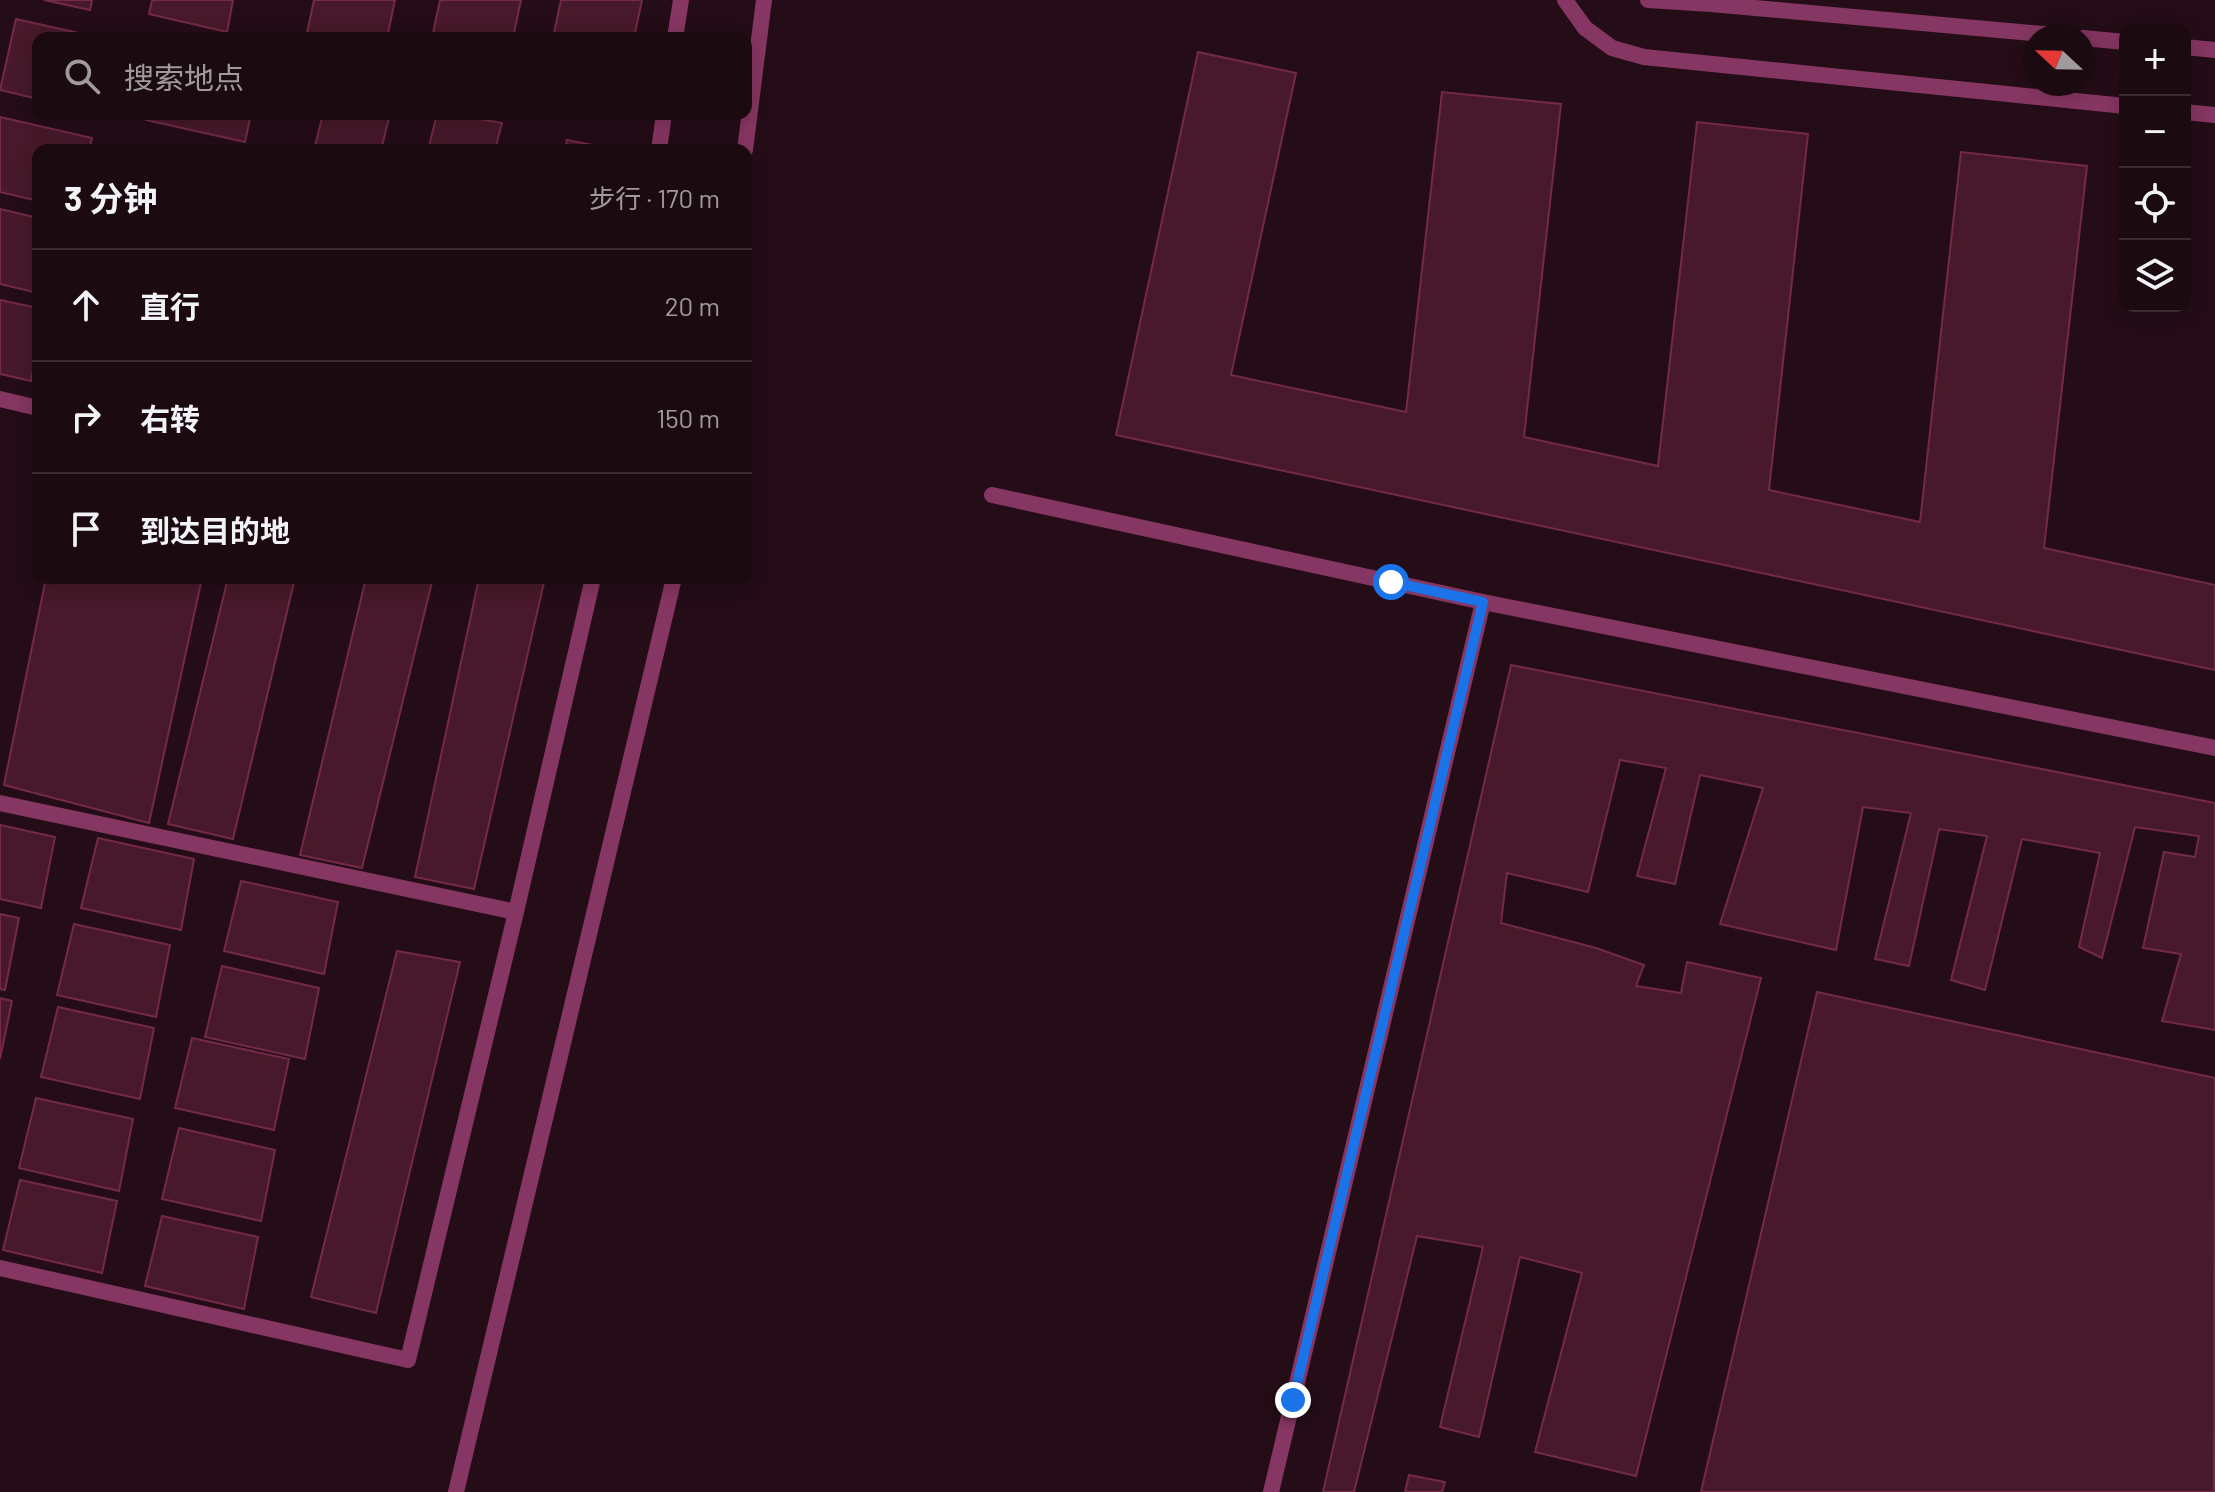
<!DOCTYPE html>
<html lang="zh">
<meta charset="utf-8">
<style>
body{margin:0;font-family:Barlow,"Noto Sans SC",sans-serif;background:#29181f;color:#f1f3f6}
.controls{position:absolute;right:24px;top:24px;display:grid;overflow:hidden;border-radius:16px;box-shadow:0 4px 20px #0003}
.controls button{width:72px;height:72px;display:grid;place-items:center;padding:0;border:0;border-bottom:2px solid #3a2b31;background:#1c0a11;color:#f1f3f6;font:40px sans-serif}
.compass{position:absolute;left:2023px;top:24px;width:72px;height:72px;border-radius:50%;background:#1c0a11;box-shadow:0 4px 20px #0003;rotate:292deg}
.stop{position:absolute;width:24px;height:24px;margin:-18px;border:6px solid #1a73e8;border-radius:50%;background:#fff}
.stop.end{background:#1a73e8;border-color:#fff;box-shadow:0 2px 8px #0008}
.list{margin:0;padding:0;list-style:none}
h2{display:flex;justify-content:space-between;align-items:center;height:104px;margin:0;padding:0 32px;font-size:34px}
h2 small{font-size:26px;font-weight:400;color:#a09a9f}
.list li{display:grid;grid-template-columns:52px 1fr auto;gap:24px;align-items:center;box-sizing:border-box;height:112px;padding:0 32px;border-top:2px solid #3a2b31}
.list b{display:block;font-size:30px;white-space:nowrap}
.list em{font-size:26px;font-style:normal;color:#a09a9f}
.icon{flex:none;width:44px;height:44px;fill:none;stroke:currentColor;stroke-width:2;stroke-linecap:round;stroke-linejoin:round}
.map{position:relative;flex:none;width:2215px;height:1492px;overflow:hidden}
.search{position:absolute;background:#1c0a11;box-shadow:0 4px 20px #0003;left:32px;top:32px;width:720px;height:88px;display:flex;align-items:center;gap:20px;box-sizing:border-box;padding:0 28px;border-radius:16px;color:#a09a9f;font-size:30px}
.panel{position:absolute;background:#1c0a11;box-shadow:0 4px 20px #0003;left:32px;top:144px;width:720px;height:440px;border-radius:16px}
.map>svg:first-child{display:block}
</style>
<div class="map">
<svg width="2215" height="1492" viewBox="0 0 2215 1492">
<rect width="100%" height="100%" fill="#250d17"/>
<!-- building -->
<g fill="#47192a" stroke="#742a46" stroke-width="2">
<path d="M 44,0 L 92,0 L 90,10 Z"/>
<path d="M 152,0 L 233,0 L 227,32 L 149,14 Z"/>
<path d="M 314,0 L 395,0 L 387,38 L 306,38 Z"/>
<path d="M 440,0 L 521,0 L 513,38 L 432,38 Z"/>
<path d="M 561,0 L 642,0 L 634,38 L 553,38 Z"/>
<path d="M 16,19 L 101,38 L 38,38 L 38,99 L 0,90 Z"/>
<path d="M 1198,52 L 1296,73 L 1231,375 L 1406,412 L 1442,92 L 1561,104 L 1524,437 L 1658,466 L 1697,122 L 1808,134 L 1769,490 L 1920,522 L 1961,152 L 2087,166 L 2044,548 L 2215,585 L 2215,670 L 1116,435 Z"/>
<path d="M 148,114 L 251,114 L 245,142 L 146,120 Z"/>
<path d="M 323,114 L 390,114 L 381,150 L 314,150 Z"/>
<path d="M 437,114 L 453,114 L 502,123 L 495,150 L 428,150 Z"/>
<path d="M 0,117 L 92,138 L 89,150 L 38,150 L 38,201 L 0,192 Z"/>
<path d="M 567,140 L 618,150 L 565,150 Z"/>
<path d="M 0,209 L 38,218 L 38,293 L 0,284 Z"/>
<path d="M 0,300 L 38,308 L 38,344 L 31,381 L 0,374 Z"/>
<path d="M 46,578 L 202,578 L 149,823 L 4,785 Z"/>
<path d="M 228,578 L 295,578 L 233,839 L 168,824 Z"/>
<path d="M 366,578 L 433,578 L 362,868 L 300,855 Z"/>
<path d="M 479,578 L 545,578 L 474,889 L 415,877 Z"/>
<path d="M 1511,665 L 2215,803 L 2215,1030 L 2162,1021 L 2181,954 L 2143,948 L 2164,852 L 2195,857 L 2199,836 L 2135,827 L 2102,958 L 2079,947 L 2100,853 L 2022,839 L 1985,990 L 1951,980 L 1987,836 L 1939,829 L 1909,966 L 1875,959 L 1911,813 L 1863,807 L 1836,950 L 1720,924 L 1763,788 L 1700,775 L 1675,884 L 1637,876 L 1666,768 L 1620,760 L 1588,892 L 1507,873 L 1501,923 L 1596,948 L 1644,965 L 1636,986 L 1681,993 L 1687,962 L 1761,978 L 1636,1476 L 1535,1452 L 1582,1273 L 1520,1257 L 1479,1437 L 1440,1427 L 1483,1247 L 1417,1236 L 1354,1492 L 1323,1492 Z"/>
<path d="M 0,825 L 55,837 L 41,908 L 0,899 Z"/>
<path d="M 98,838 L 194,859 L 181,930 L 81,908 Z"/>
<path d="M 241,881 L 338,902 L 324,974 L 224,951 Z"/>
<path d="M 0,914 L 19,918 L 5,990 L 0,989 Z"/>
<path d="M 74,924 L 170,945 L 156,1017 L 57,995 Z"/>
<path d="M 397,951 L 460,962 L 376,1313 L 311,1297 Z"/>
<path d="M 222,966 L 319,988 L 305,1059 L 205,1037 Z"/>
<path d="M 1817,992 L 2215,1078 L 2214,1492 L 1701,1492 Z"/>
<path d="M 0,998 L 12,1001 L 0,1059 Z"/>
<path d="M 58,1007 L 154,1028 L 140,1099 L 41,1077 Z"/>
<path d="M 192,1038 L 289,1059 L 274,1130 L 175,1108 Z"/>
<path d="M 36,1098 L 133,1119 L 119,1191 L 19,1168 Z"/>
<path d="M 179,1128 L 275,1150 L 261,1221 L 162,1199 Z"/>
<path d="M 20,1180 L 117,1201 L 102,1273 L 3,1250 Z"/>
<path d="M 162,1216 L 258,1237 L 244,1309 L 145,1286 Z"/>
<path d="M 1409,1475 L 1445,1482 L 1442,1492 L 1405,1492 Z"/>
</g>
<g fill="none" stroke-linecap="round" stroke-linejoin="round">
<!-- lane -->
<g stroke="#863662" stroke-width="16">
<path d="M 1565,0 L 1585,28 L 1612,48 L 1644,57 L 2125,106"/>
<path d="M 1648,0 L 1711,4 L 2065,36"/>
<path d="M 2083,38 L 2125,42"/>
<path d="M 2185,47 L 2215,50"/>
<path d="M 2185,112 L 2215,115"/>
<path d="M 992,495 L 1483,602 L 2215,748"/>
</g>
<!-- street -->
<g stroke="#863662" stroke-width="16">
<path d="M 675,38 L 681,0"/>
<path d="M 659,150 L 664,114"/>
<path d="M 745,150 L 764,0"/>
<path d="M 0,399 L 38,408"/>
<path d="M 0,803 L 516,912"/>
<path d="M 0,1268 L 408,1360 L 516,912 L 593,578"/>
<path d="M 456,1492 L 674,578"/>
<path d="M 1271,1492 L 1483,602"/>
</g>
</g>
<g fill="none" stroke-linecap="round" stroke-linejoin="round">
<!-- route -->
<path stroke="#1a73e8" stroke-width="10" d="M 1293,1400 L 1483,602 L 1391,582"/>
</g>
</svg>
<div class="controls">
<button>+</button>
<button>−</button>
<button><svg class="icon" aria-label="locate" viewBox="0 0 24 24"><circle cx="12" cy="12" r="6"/><path d="M12 2v4M12 18v4M2 12h4M18 12h4"/></svg></button>
<button><svg class="icon" aria-label="layers" viewBox="0 0 24 24"><path d="M12 4l9 5-9 5-9-5zM3 14l9 5 9-5"/></svg></button>
</div>
<svg class="compass" viewBox="-18 -18 36 36"><path d="M0-13l5 13h-10z" fill="#e53935"/><path d="M0 13l5-13h-10z" fill="#a09a9f"/></svg>
<div class="stop" style="left:1391px;top:582px"></div>
<div class="stop end" style="left:1293px;top:1400px"></div>
<div class="search"><svg class="icon" aria-label="search" viewBox="0 0 24 24"><circle cx="10" cy="10" r="6"/><path d="M15 15l6 6"/></svg>搜索地点</div>
<section class="panel">
<h2>3 分钟<small>步行 · 170 m</small></h2>
<ul class="list">
<li><svg class="icon" aria-label="ahead" viewBox="0 0 24 24"><path d="M12 20V5M6 11l6-6 6 6"/></svg><div><b>直行</b></div><em>20 m</em></li>
<li><svg class="icon" aria-label="right" viewBox="0 0 24 24"><path d="M7 20v-9h11M14 6l5 5-5 5"/></svg><div><b>右转</b></div><em>150 m</em></li>
<li><svg class="icon" aria-label="arrive" viewBox="0 0 24 24"><path d="M6 21V4h12l-3 4 3 4H6"/></svg><div><b>到达目的地</b></div></li>
</ul>
</section>
</div>
